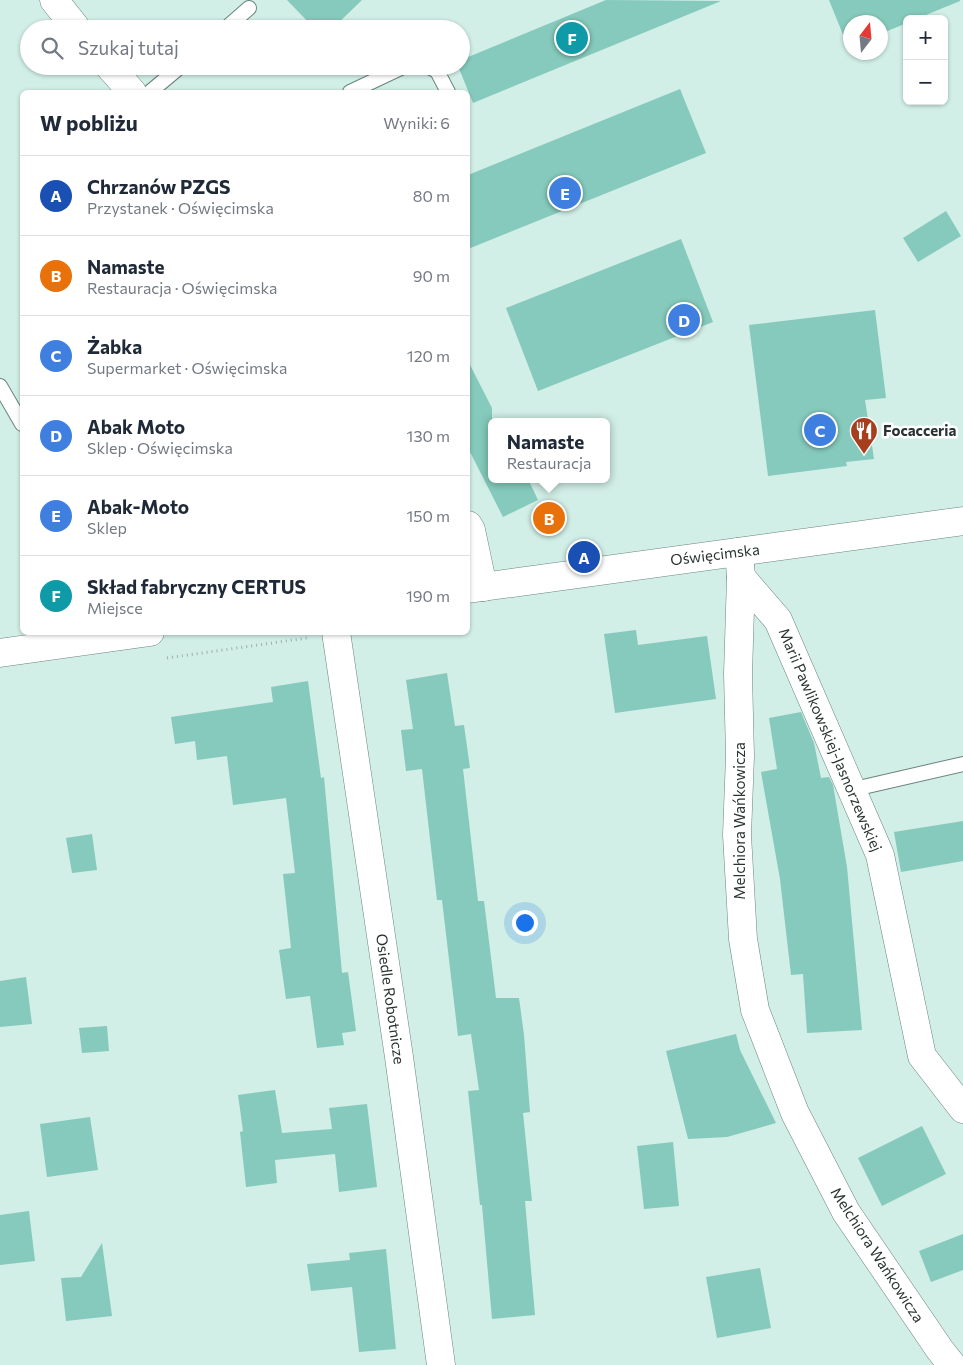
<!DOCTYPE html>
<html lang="pl">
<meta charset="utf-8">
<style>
body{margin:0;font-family:Commissioner,sans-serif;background:#f6f6f7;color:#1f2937}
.controls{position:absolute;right:15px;top:15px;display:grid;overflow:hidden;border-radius:8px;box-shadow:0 1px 4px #0004}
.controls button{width:45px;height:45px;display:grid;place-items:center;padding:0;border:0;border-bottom:1px solid #e0e1e3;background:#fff;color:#1f2937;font:25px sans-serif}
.compass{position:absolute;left:843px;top:15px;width:45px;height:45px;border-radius:50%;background:#fff;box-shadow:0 1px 4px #0004;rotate:16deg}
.you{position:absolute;left:524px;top:922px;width:18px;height:18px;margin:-12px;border:4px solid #fff;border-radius:50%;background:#1a73e8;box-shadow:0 0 0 8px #1a73e833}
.badge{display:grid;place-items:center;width:32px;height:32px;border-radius:50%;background:#0b8043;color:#fff;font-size:16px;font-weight:700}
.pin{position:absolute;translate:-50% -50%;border:2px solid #fff;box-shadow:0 1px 5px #0006}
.popup{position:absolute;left:488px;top:418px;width:122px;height:65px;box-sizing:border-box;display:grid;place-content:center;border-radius:8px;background:#fff;filter:drop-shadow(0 1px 4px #0005);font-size:16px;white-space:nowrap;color:#747a83}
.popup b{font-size:19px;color:#1f2937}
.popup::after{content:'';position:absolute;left:50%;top:100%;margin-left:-10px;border:10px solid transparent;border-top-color:#fff}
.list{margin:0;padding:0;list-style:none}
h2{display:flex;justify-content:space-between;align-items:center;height:65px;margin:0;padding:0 20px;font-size:21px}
h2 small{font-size:16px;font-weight:400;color:#747a83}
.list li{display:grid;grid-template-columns:32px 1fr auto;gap:15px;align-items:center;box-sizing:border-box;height:80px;padding:0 20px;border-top:1px solid #e0e1e3}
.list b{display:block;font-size:19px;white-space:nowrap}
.list p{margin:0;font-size:16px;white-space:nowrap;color:#747a83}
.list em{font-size:16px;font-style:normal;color:#747a83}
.icon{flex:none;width:28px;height:28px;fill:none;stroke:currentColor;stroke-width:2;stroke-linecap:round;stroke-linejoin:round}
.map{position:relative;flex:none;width:963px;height:1365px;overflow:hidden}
.search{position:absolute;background:#fff;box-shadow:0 1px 4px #0004;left:20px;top:20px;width:450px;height:55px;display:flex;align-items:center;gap:12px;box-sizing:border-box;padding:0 18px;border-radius:28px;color:#747a83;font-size:19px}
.panel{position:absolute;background:#fff;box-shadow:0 1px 4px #0004;left:20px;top:90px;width:450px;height:545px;border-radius:8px}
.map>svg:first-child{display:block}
</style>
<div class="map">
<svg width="963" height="1365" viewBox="0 0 963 1365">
<rect width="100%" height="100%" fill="#d1eee7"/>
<!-- building -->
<g fill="#85cabc">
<path d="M 287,0 L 362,0 L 332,29 L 315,29 Z"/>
<path d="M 606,0 L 721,1 L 473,103 L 458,66 L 461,66 L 461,60 Z"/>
<path d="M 829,0 L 960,0 L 960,1 L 916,19 L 907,19 L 907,23 L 880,34 L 880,22 L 850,22 L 850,46 L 848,47 Z"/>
<path d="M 680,89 L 706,153 L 468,249 L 468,175 Z"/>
<path d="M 946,211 L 961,236 L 918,262 L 903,238 Z"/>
<path d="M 681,239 L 713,322 L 538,391 L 506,308 Z"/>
<path d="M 875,310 L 886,398 L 865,400 L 874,459 L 846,462 L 847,466 L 768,476 L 749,325 Z"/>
<path d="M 468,361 L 492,408 L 492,479 L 528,479 L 538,500 L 503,517 L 468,448 Z"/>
<path d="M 636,630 L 638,645 L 707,636 L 716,699 L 615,713 L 604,634 Z"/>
<path d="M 447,673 L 455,726 L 464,725 L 470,768 L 463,769 L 478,901 L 484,901 L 496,998 L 519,998 L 524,1035 L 530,1112 L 523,1113 L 532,1201 L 525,1201 L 535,1315 L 492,1319 L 482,1205 L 480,1205 L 468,1091 L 479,1090 L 471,1034 L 458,1036 L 442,900 L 437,900 L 422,769 L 406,771 L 401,730 L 413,729 L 406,680 Z"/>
<path d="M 308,681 L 321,778 L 324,777 L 342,973 L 348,972 L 356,1031 L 342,1033 L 344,1045 L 317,1048 L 310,996 L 286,999 L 279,950 L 291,948 L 283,874 L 295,873 L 286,798 L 233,805 L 227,756 L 197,760 L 195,741 L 175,744 L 171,717 L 273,702 L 271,687 Z"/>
<path d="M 801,712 L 814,743 L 821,778 L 829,777 L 833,785 L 847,867 L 862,1030 L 807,1033 L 803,974 L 791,975 L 780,879 L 761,772 L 777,769 L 769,718 Z"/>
<path d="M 963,821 L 963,861 L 901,872 L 894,832 Z"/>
<path d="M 92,834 L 97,870 L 72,873 L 66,838 Z"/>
<path d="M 26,977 L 32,1024 L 0,1027 L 0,981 Z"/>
<path d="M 107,1026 L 109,1051 L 82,1053 L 79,1028 Z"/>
<path d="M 736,1034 L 740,1050 L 776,1123 L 727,1137 L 688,1139 L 666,1051 Z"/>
<path d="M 275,1090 L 282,1133 L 332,1129 L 329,1108 L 367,1104 L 377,1187 L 339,1192 L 335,1154 L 275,1160 L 277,1183 L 246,1187 L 240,1132 L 243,1131 L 238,1095 Z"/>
<path d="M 90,1117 L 98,1170 L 47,1177 L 40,1124 Z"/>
<path d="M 922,1126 L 946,1174 L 882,1206 L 858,1158 Z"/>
<path d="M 673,1142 L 679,1206 L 644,1209 L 637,1146 Z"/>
<path d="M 29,1211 L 35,1261 L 0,1265 L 0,1215 Z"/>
<path d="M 963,1234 L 963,1270 L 931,1282 L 919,1251 Z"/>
<path d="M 102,1243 L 112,1316 L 66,1321 L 61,1278 L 81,1277 Z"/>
<path d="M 386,1249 L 396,1349 L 359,1352 L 352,1287 L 311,1291 L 307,1264 L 350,1260 L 349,1253 Z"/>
<path d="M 760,1268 L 771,1328 L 717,1338 L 706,1277 Z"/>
</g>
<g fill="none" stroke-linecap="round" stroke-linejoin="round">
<defs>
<g id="lane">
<path d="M 225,29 L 249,8"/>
<path d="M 427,66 L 437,71 L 448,92"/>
<path d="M 150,92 L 181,66"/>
<path d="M 350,92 L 405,66"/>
<path d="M 0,386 L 22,424"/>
<path d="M 850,790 L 963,764"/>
</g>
<g id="street">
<path d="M 54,0 L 77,29"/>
<path d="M 109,66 L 132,92"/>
<path d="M 468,525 L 471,530 L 483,587"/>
<path d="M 739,552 L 741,577 L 738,674 L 740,756 L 737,835 L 743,939 L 755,1010 L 795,1113 L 846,1212 L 940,1350 L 952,1365"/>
<path d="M 741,577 L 778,620 L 880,855 L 922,1056 L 963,1109"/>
<path d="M 336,632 L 399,1057 L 441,1365"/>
</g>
<g id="secondary">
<path d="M 468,589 L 963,521"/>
<path d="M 0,653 L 150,632"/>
</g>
</defs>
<!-- lane casing -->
<use href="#lane" stroke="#6b857f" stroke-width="16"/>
<!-- street casing -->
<use href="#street" stroke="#6b857f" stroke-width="29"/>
<!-- secondary casing -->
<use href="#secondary" stroke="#6b857f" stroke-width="29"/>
<!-- path -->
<path stroke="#9bb2ad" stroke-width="3" stroke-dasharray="1 4" stroke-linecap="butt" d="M 167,658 L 307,638"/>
<!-- lane -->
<use href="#lane" stroke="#fff" stroke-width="14"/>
<!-- street -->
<use href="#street" stroke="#fff" stroke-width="28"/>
<!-- secondary -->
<use href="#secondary" stroke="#fff" stroke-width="28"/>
</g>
<!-- icons -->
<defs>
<symbol id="restaurant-pin" viewBox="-11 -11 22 30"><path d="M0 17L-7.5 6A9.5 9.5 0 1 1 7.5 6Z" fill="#a73f1e" stroke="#fff"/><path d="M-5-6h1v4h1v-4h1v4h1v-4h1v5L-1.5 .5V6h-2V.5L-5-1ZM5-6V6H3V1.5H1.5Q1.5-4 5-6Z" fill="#fff"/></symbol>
</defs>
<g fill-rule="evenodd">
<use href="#restaurant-pin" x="848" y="415" width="32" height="43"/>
</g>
<g text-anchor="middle" stroke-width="5" stroke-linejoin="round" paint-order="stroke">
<!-- poi labels -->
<g font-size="15" font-weight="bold" fill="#293432" stroke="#fff" text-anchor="start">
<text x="883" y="436">Focacceria</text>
</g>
<!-- street labels -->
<g font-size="15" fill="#293432" stroke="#fff">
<text transform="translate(715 555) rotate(-7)" y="5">Oświęcimska</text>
<text transform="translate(830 740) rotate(67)" y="5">Marii Pawlikowskiej-Jasnorzewskiej</text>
<text transform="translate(740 821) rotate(-90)" y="5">Melchiora Wańkowicza</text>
<text transform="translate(390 999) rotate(82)" y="5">Osiedle Robotnicze</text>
<text transform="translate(877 1255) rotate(57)" y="5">Melchiora Wańkowicza</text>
</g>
</g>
</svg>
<div class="controls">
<button>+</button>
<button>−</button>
</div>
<svg class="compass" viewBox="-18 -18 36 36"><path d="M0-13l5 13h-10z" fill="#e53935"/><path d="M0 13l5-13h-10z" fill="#747a83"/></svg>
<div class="you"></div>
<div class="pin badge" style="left:584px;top:557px;background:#1a4fb4">A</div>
<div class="pin badge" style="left:549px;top:518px;background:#e8710a">B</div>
<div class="popup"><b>Namaste</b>Restauracja</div>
<div class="pin badge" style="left:820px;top:430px;background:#3f7fe0">C</div>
<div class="pin badge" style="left:684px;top:320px;background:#3f7fe0">D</div>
<div class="pin badge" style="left:565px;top:193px;background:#3f7fe0">E</div>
<div class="pin badge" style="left:572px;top:38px;background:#0f9aa8">F</div>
<div class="search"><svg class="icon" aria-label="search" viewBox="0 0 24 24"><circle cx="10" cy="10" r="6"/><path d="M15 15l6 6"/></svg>Szukaj tutaj</div>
<section class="panel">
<h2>W pobliżu<small>Wyniki: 6</small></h2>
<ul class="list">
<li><span class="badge" style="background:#1a4fb4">A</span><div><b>Chrzanów PZGS</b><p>Przystanek · Oświęcimska</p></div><em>80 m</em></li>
<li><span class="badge" style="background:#e8710a">B</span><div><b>Namaste</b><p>Restauracja · Oświęcimska</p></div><em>90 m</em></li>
<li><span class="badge" style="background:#3f7fe0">C</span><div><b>Żabka</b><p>Supermarket · Oświęcimska</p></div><em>120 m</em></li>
<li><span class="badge" style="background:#3f7fe0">D</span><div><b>Abak Moto</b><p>Sklep · Oświęcimska</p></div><em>130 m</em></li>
<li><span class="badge" style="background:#3f7fe0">E</span><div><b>Abak-Moto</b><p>Sklep</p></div><em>150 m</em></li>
<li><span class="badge" style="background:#0f9aa8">F</span><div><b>Skład fabryczny CERTUS</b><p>Miejsce</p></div><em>190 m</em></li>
</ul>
</section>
</div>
